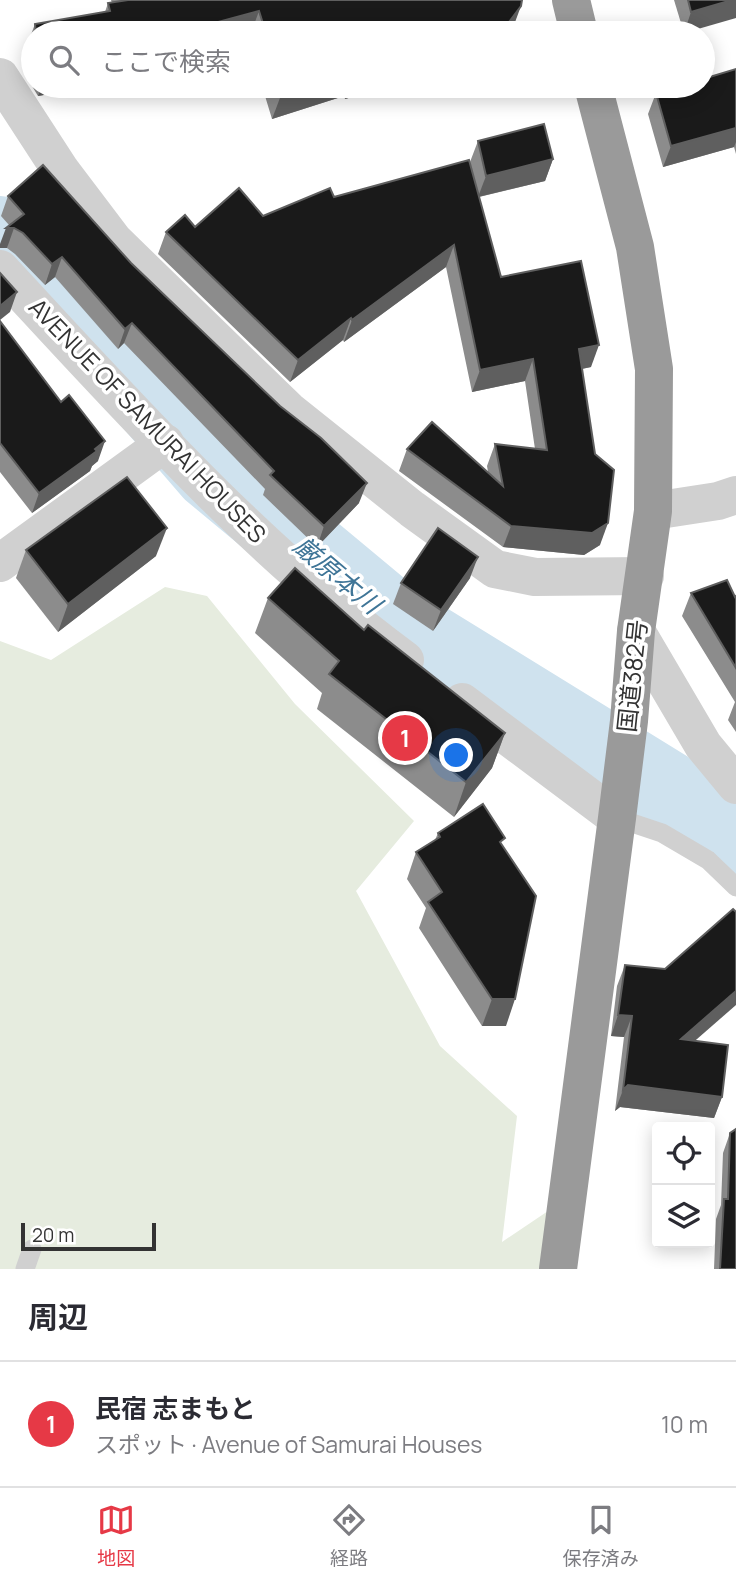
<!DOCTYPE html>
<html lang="ja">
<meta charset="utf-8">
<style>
body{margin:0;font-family:Manrope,"Noto Sans JP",sans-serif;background:#f2f2f3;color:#2b2b33}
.controls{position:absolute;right:21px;bottom:21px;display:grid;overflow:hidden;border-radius:7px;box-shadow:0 4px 18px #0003}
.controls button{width:63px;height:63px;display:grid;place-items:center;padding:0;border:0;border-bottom:2px solid #e1e1e2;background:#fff;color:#2b2b33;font:35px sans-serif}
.scale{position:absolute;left:21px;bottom:18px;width:135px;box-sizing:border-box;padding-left:7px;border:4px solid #333;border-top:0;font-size:19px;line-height:24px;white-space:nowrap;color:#333;-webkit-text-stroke:5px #fff;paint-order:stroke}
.you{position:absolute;left:457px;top:756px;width:24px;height:24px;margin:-18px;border:5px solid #fff;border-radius:50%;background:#1a73e8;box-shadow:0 0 0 10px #1a73e833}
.badge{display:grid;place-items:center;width:46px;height:46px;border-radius:50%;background:#e63946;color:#fff;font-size:23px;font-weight:700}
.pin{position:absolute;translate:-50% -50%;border:4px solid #fff;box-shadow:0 2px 7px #0006}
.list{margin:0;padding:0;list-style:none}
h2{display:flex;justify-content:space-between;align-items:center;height:91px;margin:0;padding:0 28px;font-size:30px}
h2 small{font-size:23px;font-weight:400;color:#7c7c81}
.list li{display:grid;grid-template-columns:46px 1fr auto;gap:21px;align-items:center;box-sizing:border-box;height:126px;padding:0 28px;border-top:2px solid #e1e1e2}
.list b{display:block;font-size:26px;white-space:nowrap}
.list p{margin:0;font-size:23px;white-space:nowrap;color:#7c7c81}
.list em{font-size:23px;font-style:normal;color:#7c7c81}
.icon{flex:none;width:38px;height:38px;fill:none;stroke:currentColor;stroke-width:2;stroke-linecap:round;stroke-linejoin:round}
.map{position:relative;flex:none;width:736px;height:1269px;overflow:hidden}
.search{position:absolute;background:#fff;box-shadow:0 4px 18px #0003;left:21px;right:21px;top:21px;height:77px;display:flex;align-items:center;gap:18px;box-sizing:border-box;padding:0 24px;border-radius:38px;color:#7c7c81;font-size:26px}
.sheet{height:217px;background:#fff}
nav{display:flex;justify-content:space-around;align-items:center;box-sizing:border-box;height:98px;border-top:2px solid #e1e1e2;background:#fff;font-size:19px;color:#7c7c81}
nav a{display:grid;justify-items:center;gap:4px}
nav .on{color:#e63946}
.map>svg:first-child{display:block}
</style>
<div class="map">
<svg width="736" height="1269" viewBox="0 0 736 1269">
<rect width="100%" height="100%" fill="#fff"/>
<!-- green -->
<path fill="#e6ecdf" d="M 165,587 L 207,596 L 295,704 L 414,821 L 356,891 L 440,1046 L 517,1116 L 502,1242 L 551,1209 L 544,1269 L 0,1269 L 0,641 L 51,660 Z"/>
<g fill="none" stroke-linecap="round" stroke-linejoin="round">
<!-- river -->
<path stroke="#cfe2ee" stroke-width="80" d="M 0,236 L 100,340 L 213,471 L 398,625 L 729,829 L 736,838"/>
<!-- lane -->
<g stroke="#d0d0d0" stroke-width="19">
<path d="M 617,818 L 662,833 L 708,860 L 736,887"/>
<path d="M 25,1269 L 32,1249"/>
</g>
<!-- street -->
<g stroke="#d0d0d0" stroke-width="38">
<path d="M 0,77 L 61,171 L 114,241 L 288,410 L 412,509 L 495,569 L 535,577 L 645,576"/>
<path d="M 0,269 C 127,406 254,549 405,660"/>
<path d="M 653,511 L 718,501 L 736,495"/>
<path d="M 0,563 L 165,443"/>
<path d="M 636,631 L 703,745 L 736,785"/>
<path d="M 462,702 L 617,818"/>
</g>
<!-- highway -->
<g stroke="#9a9a9a" stroke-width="38">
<path d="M 571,0 L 579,33"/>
<path d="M 558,1269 L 617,818 L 629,721 L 636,631 L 653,511 L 654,369 L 635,247 L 593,86"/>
</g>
</g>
<!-- wall -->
<g fill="#8c8c8c">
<path d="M 111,0 L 522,0 L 511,33 L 33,33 L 33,86 L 96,86 L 38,96 L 29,81 L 24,53 L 35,24 L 105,12 L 108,3 L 112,3 Z"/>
<path d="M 674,0 L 736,0 L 684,33 Z"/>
<path d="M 736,69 L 736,154 L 734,147 L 663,167 L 648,114 L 656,93 Z"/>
<path d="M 262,86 L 390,86 L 345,99 L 344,96 L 272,119 Z"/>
<path d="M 478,141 L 553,159 L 545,181 L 479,197 L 501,277 L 591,367 L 582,369 L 600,545 L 584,555 L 503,547 L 399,471 L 407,449 L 488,472 L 487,466 L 495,444 L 535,449 L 525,381 L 472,392 L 446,267 L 344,342 L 343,340 L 290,382 L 158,254 L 166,232 L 263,216 L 334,197 L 477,192 L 470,162 Z"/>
<path d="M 8,196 L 131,263 L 359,503 L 317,547 L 263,495 L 265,489 L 124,343 L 118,349 L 55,277 L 45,285 L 15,254 L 7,248 L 9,225 L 1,216 Z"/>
<path d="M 0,321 L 98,461 L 92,466 L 90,471 L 32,513 L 0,472 Z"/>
<path d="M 26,550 L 156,556 L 58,632 L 16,578 Z"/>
<path d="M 470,578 L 433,631 L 393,604 L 401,583 Z"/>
<path d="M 691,593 L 736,596 L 736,732 L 728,720 L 735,702 L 682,616 Z"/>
<path d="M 268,598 L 364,630 L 505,733 L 492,768 L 454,817 L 317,709 L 322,693 L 255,633 Z"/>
<path d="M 438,833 L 503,846 L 506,1026 L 482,1026 L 419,928 L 426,908 L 407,879 L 416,852 L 435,840 Z"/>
<path d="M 625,965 L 665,969 L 696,1041 L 722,1097 L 714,1118 L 620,1107 L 615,1111 L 624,1037 L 611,1036 L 617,986 Z"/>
<path d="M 730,1133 L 736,1269 L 714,1269 L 716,1219 L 721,1205 L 723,1153 Z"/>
</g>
<!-- shaded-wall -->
<g fill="#5f5f5f">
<path d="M 732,0 L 736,0 L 736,18 L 684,33 L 691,12 Z"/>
<path d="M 521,6 L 511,33 L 482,33 Z"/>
<path d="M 259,11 L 251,33 L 180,33 L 181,32 Z"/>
<path d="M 42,86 L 96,86 L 38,96 Z"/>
<path d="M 295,86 L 348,86 L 344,96 L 272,119 L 283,90 Z"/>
<path d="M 350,86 L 390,86 L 345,99 Z"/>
<path d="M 736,128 L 736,142 L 734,147 L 663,167 L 671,146 Z"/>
<path d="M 553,159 L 545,181 L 478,197 L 486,176 Z"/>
<path d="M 6,228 L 14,228 L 7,248 L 0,248 L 0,244 Z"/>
<path d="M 454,245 L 446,267 L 344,342 L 352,320 Z"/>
<path d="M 62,257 L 55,277 L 45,285 L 52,264 Z"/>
<path d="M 17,292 L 10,312 L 0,320 L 0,306 Z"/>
<path d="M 351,318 L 343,340 L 290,382 L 298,360 Z"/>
<path d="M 132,323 L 124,343 L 118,349 L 125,329 Z"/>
<path d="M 599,345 L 591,367 L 571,371 L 579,349 Z"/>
<path d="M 533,359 L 525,381 L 472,392 L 480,370 Z"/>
<path d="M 105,441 L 98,461 L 92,466 L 90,471 L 32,513 L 39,493 Z"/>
<path d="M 367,483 L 359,503 L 317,547 L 324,526 Z"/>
<path d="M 608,523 L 600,545 L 584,555 L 503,547 L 511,526 Z"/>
<path d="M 167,528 L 156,556 L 58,632 L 68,604 Z"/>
<path d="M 478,557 L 470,578 L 433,631 L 441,610 Z"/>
<path d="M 505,733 L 492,768 L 454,817 L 466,782 Z"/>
<path d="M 736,991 L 736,1005 L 673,1060 L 681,1039 Z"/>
<path d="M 492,999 L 515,999 L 506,1026 L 482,1026 Z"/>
<path d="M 618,1015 L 632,1016 L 624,1037 L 611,1036 Z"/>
<path d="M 628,1085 L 722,1097 L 714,1118 L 620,1107 L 615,1111 L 623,1090 Z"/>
</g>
<!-- building -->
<g fill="#1a1a1a" stroke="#5f5f5f" stroke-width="2">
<path d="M 128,0 L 522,0 L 521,6 L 506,26 L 482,33 L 266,33 L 259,11 L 181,32 L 181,33 L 36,33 L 35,24 L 110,11 L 108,3 Z"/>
<path d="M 688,0 L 732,0 L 691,12 Z"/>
<path d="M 736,69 L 736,128 L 671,146 L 656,93 L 682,86 L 703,86 L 703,79 Z"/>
<path d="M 282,86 L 295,86 L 283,90 Z"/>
<path d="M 544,124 L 553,159 L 486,176 L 478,141 Z"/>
<path d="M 469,160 L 501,277 L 581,261 L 599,345 L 579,349 L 595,454 L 614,470 L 608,523 L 592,533 L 511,526 L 407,449 L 432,422 L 503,486 L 495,444 L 547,450 L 533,359 L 480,370 L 454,245 L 352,320 L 351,318 L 298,360 L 166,232 L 185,215 L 195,227 L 239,188 L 263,216 L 330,188 L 334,197 Z"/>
<path d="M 43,165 L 131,263 L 280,406 L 321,438 L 367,483 L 324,526 L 270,475 L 274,471 L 132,323 L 125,329 L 62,257 L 52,264 L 23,233 L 14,228 L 6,228 L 24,214 L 8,196 Z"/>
<path d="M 0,273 L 17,292 L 0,306 Z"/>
<path d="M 0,321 L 61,402 L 69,395 L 105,441 L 95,449 L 97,451 L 39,493 L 0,443 Z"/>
<path d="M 127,477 L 167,528 L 68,604 L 26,550 Z"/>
<path d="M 438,528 L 478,557 L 441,610 L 401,583 Z"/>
<path d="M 295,568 L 364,630 L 368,625 L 505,733 L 466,782 L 329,674 L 339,661 L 268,598 Z"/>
<path d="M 727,580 L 735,597 L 736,596 L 736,668 L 691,593 Z"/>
<path d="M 483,804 L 505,838 L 500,842 L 536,896 L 515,999 L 492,999 L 428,902 L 442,892 L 416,852 L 440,837 L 438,833 Z"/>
<path d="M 733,909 L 736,912 L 736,991 L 681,1039 L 728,1045 L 722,1097 L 628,1085 L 623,1090 L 632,1016 L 618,1015 L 625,965 L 665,969 Z"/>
<path d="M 736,1129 L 736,1269 L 720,1269 L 724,1199 L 728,1199 L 730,1133 Z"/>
</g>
<g text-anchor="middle" stroke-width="7" stroke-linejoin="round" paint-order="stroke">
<!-- street labels -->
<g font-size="24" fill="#333" stroke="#fff">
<text transform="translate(147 421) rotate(46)" y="8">AVENUE OF SAMURAI HOUSES</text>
<text transform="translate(633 676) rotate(-84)" y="8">国道382号</text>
</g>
<!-- water labels -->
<g font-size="26" font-style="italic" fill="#3f7597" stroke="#fff">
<text transform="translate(337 575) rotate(40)" y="9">厳原本川</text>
</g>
</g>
</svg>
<div class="controls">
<button><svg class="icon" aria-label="locate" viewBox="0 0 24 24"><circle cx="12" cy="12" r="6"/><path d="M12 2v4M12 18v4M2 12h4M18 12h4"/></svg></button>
<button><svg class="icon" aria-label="layers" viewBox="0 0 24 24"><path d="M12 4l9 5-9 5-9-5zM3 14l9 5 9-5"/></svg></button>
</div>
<div class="scale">20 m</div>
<div class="you"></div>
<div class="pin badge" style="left:405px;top:738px">1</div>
<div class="search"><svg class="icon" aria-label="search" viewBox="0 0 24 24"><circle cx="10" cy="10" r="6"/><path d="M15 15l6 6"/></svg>ここで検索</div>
</div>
<section class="sheet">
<h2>周辺<small></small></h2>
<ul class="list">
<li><span class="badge">1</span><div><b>民宿 志まもと</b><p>スポット · Avenue of Samurai Houses</p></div><em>10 m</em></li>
</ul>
</section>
<nav>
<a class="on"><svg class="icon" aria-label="map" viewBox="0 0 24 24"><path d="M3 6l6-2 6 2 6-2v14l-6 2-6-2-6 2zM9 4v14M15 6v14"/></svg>地図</a>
<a><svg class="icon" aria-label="directions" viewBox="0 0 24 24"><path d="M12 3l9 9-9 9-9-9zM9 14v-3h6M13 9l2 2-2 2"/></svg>経路</a>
<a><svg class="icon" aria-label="saved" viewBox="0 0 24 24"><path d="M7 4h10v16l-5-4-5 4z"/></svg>保存済み</a>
</nav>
